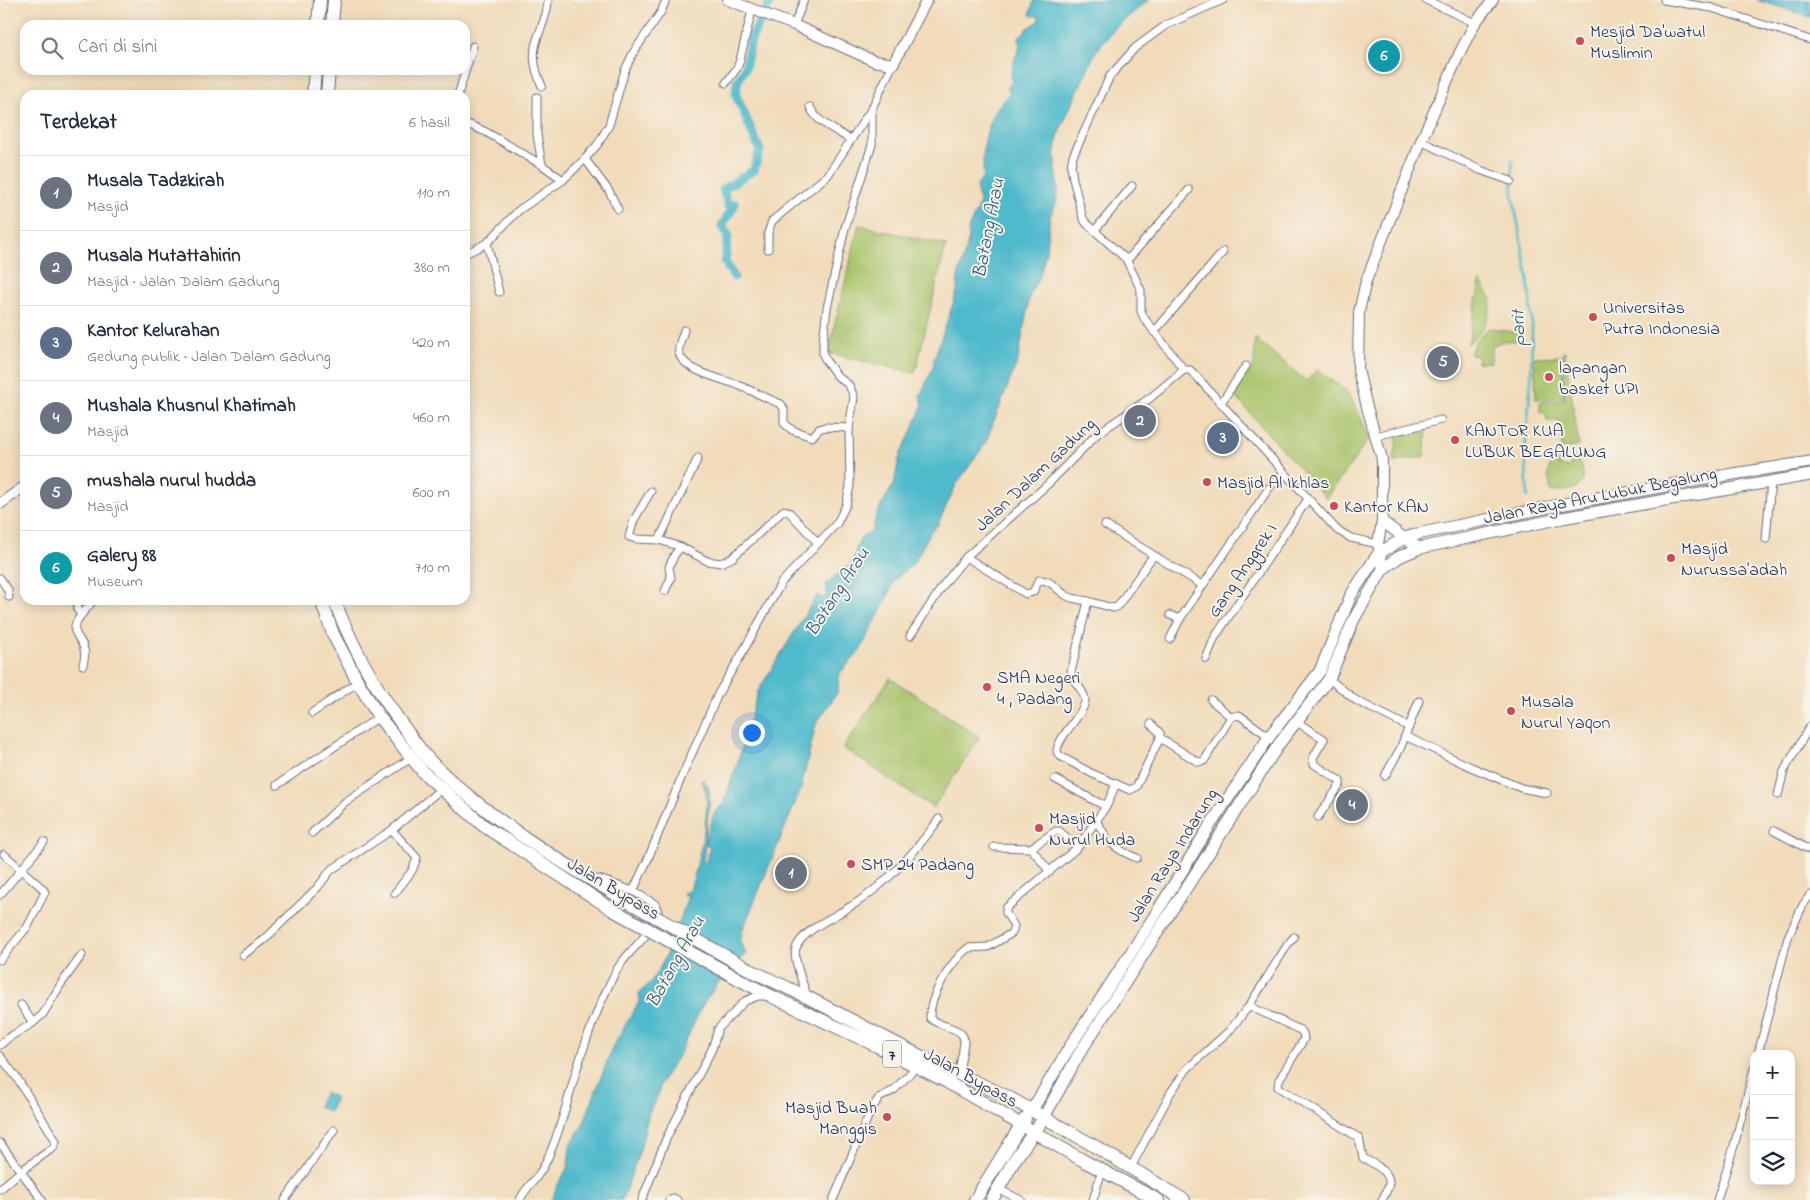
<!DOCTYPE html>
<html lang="id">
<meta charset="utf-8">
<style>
body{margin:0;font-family:"Indie Flower",sans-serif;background:#f6f6f7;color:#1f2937}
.controls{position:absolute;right:15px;bottom:15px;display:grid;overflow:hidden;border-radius:10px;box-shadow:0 2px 12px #0003}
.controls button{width:45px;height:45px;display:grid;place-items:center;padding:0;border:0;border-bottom:1px solid #e0e1e3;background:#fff;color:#1f2937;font:25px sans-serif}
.you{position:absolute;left:751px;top:732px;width:18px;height:18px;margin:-12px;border:4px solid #fff;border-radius:50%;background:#1a73e8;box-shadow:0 0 0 8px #1a73e833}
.badge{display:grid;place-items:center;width:32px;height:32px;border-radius:50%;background:#d1495b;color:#fff;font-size:16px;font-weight:700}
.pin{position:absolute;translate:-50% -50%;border:2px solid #fff;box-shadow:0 1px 5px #0006}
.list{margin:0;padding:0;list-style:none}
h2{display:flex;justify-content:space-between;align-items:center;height:65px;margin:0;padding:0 20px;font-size:21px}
h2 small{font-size:16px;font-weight:400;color:#747a83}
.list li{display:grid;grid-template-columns:32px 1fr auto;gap:15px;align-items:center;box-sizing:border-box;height:75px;padding:0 20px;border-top:1px solid #e0e1e3}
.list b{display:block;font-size:19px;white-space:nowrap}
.list p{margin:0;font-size:16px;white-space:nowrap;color:#747a83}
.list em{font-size:16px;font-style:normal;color:#747a83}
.icon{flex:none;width:28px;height:28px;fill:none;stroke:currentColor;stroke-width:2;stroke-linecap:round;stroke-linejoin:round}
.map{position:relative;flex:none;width:1810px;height:1200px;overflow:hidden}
.search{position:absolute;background:#fff;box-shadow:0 2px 12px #0003;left:20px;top:20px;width:450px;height:55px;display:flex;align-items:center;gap:12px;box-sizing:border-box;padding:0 18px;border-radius:15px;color:#747a83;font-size:19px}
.panel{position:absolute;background:#fff;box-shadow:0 2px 12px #0003;left:20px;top:90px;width:450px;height:515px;border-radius:15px}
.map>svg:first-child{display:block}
</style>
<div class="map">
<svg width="1810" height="1200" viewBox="0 0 1810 1200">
<rect width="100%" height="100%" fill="#f7f3e8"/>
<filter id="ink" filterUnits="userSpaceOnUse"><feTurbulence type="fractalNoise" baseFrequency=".02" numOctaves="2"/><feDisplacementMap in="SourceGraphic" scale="10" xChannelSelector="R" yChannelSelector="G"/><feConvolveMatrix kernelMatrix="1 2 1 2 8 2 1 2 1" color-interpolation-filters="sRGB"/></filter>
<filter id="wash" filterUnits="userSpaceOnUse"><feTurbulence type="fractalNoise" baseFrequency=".0096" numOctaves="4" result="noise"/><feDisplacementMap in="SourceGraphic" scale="20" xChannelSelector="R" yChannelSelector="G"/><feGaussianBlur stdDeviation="1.12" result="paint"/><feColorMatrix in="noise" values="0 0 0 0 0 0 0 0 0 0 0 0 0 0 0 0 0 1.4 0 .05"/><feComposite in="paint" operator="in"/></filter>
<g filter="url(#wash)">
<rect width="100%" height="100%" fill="#f1dbba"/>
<!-- green -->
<g fill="#a8c36a" stroke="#627964">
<path d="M 859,225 L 946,245 L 915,373 L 828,353 Z"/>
<path d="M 1480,281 L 1492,299 C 1487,325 1486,325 1468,344 Z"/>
<path d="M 1489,328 L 1519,333 L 1518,341 C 1508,341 1500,340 1492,347 L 1491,362 L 1477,363 L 1478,356 L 1470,355 C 1473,343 1479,334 1489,328 Z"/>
<path d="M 1255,338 L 1306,381 L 1317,370 L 1349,393 L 1370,438 L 1326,498 L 1234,395 L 1254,364 Z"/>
<path d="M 1563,351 L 1565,351 L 1579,446 L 1562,449 L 1559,421 L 1547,421 L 1546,414 L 1540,412 L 1540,402 L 1565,400 Z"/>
<path d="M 1562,356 L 1564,398 L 1536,399 L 1534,357 Z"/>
<path d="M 1427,432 L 1424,457 L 1394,462 L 1398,433 Z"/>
<path d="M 1573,456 C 1582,463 1589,482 1576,488 C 1569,491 1559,491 1551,492 L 1548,476 L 1550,464 L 1558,460 L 1558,465 L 1569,468 Z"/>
<path d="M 890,678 L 980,737 L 933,808 L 843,748 Z"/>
</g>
<!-- water -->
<g fill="#4fbacc" stroke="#357495">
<path d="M 1034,0 L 1149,0 L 1117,26 L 1096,51 L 1060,130 L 1055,149 L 1058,189 L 1056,204 L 1050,216 L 1046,252 L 1040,275 L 1030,294 L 1018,360 L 985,444 L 956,485 L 937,526 L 931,531 L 914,563 L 894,580 L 889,594 L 860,651 L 840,673 L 837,693 L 816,724 L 801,789 L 743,929 L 740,942 L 746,953 L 732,972 L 723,975 L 724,981 L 718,980 L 719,982 L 702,1006 L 680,1053 L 660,1084 L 659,1093 L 649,1113 L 640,1150 L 622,1200 L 550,1200 L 553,1198 L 556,1188 L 568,1167 L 570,1146 L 584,1122 L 613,1046 L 640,1000 L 639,993 C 644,988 650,984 653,979 C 668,956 680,922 688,896 L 682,894 L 690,890 C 697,868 710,814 706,792 C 705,788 702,784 701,781 L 703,779 L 708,786 L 710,794 L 703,864 L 706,862 L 710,846 L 706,846 L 706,841 L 714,813 L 723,804 L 738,761 L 758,691 L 816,597 L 819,594 L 822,598 L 827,595 L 826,584 L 851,564 L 861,537 L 872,531 L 877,513 L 894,484 L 900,455 L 911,433 L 923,404 L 920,396 L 933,368 L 934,359 L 957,292 L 958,277 L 969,238 L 968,229 L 980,203 L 976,187 L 984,176 C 980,148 988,112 1010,93 L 1007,88 L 1012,81 L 1011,73 L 1015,58 L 1020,47 L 1019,37 L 1027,29 L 1039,21 L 1039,16 L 1031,16 L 1030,13 Z"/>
<path d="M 1757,0 L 1810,0 L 1810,17 Z"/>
<path d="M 325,1092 L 336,1098 L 329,1112 L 318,1106 Z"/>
</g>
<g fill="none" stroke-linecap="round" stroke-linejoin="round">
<!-- stream -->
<path stroke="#4fbacc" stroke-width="2.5" d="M 1512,160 L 1513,197 L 1528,277 L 1532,326 L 1531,381 L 1525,452 L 1528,497"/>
<!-- canal -->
<path stroke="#4fbacc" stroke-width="9" d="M 734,277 L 725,262 L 728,235 L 722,226 L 735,204 L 728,205 L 723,189 L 754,170 L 760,150 L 736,95 L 737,82 L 745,69 L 751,39 L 771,0"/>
</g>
</g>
<g filter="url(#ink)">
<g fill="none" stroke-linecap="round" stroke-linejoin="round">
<defs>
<g id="street">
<path d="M 1223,0 L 1166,25 L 1135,48 L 1110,76 L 1073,156 L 1071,166 L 1073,179 L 1083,218 L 1086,223 L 1126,259 L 1141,290 L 1141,311 L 1144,318 L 1184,370 L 1190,370 L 1196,376 L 1337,530 L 1351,538 L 1378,544"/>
<path d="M 1426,0 L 1475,23"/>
<path d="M 1664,0 L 1712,8 L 1810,40"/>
<path d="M 794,25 L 804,0"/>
<path d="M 726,83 L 737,68 L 740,60 L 752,10"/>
<path d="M 542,86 C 536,73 532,57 536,43 C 540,28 548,16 548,0"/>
<path d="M 458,95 L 473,46"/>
<path d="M 810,107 C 817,123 837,131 851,140"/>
<path d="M 465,123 L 486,132 L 542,165 L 537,135 L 537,97"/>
<path d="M 1421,141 L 1480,170 L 1511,181"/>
<path d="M 585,159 L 609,191 L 618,209"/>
<path d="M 542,165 L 563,180"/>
<path d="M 1095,230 L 1132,186"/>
<path d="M 487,243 L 499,292"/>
<path d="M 768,249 L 768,233 L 772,221 L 828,175 L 872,108 L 893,64"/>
<path d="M 465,254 L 487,243 L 519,210 L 563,180 L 585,159 L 598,144 L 609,125 L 625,70 L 633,53 L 661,12 L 666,0"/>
<path d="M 1126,259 L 1130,257 L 1189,190"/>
<path d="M 684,330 C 682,338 676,349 680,356 C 688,372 722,379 738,385 C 752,391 766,398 781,404 L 784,409 L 784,423 L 792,430 L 812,437 L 819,429 L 825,427 L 849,428"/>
<path d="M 1154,332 L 1223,252"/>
<path d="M 1221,403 L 1246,366"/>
<path d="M 1376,436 L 1441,420"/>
<path d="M 698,458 L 659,540 L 681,547 L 707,561 L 721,563 L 732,558 L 784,510 L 789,512 L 818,543"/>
<path d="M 651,491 L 634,520 L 629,537 L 636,539 L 659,540"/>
<path d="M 1105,525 L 1202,585"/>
<path d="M 1766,539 L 1771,481"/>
<path d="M 966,557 L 1026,594 L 1033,592 L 1039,580 C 1051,579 1058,591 1067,596 C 1073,599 1081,600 1088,601"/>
<path d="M 0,578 L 8,590 L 9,597"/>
<path d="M 665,591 L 671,578 L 669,567 L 675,554 L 681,547"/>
<path d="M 79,600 L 77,609 L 81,615"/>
<path d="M 143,600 L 145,600"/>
<path d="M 1170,615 L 1180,619 L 1269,488 L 1284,473"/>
<path d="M 910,636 L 944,584 L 966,557 L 1048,484 L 1097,434 L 1150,398 L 1184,370"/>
<path d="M 1170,639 L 1180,619"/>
<path d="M 1206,659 L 1215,637 L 1308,499"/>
<path d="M 83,665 C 84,660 86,654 84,649 C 82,639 71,634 76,623 C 80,614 88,609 93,600"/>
<path d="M 1329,679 L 1357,701 L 1409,727"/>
<path d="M 312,713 L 358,682"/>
<path d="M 1231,717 L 1239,715 L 1271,738"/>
<path d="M 1295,721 L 1324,739 L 1313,758 L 1314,764 L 1340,781 L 1340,785 L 1318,817"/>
<path d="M 1151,724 L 1160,733 L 1160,738 L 1136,787 L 1130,790 L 1091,773 L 1060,756 L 1057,752 C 1057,736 1086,713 1085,700 C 1084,688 1072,683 1071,672 L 1088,601 L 1113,608 L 1117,607 L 1153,556"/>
<path d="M 1405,736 L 1471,767 L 1521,788 L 1547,793"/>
<path d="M 1160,738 L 1198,762 L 1204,761 L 1231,717 L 1211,700"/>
<path d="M 1385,776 L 1400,749 L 1419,701"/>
<path d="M 1055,779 L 1099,803 L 1107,805"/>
<path d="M 277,785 L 379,717"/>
<path d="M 1778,795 L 1784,771 L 1810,726"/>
<path d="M 1097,822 C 1109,843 1114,849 1137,858"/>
<path d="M 392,830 L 417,858 L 412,871 L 395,893"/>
<path d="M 1774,831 L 1810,850"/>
<path d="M 312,833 L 345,802 L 411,758"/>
<path d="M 994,847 L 1031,848 L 1056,831 L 1059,831 L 1078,847"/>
<path d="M 1031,848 L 1050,872"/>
<path d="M 599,879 L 633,891 L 648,859 L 682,776 L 719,692 L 740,657 L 781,583 L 837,523 L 846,505 L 850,486 L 849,428 L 854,397 L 849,385 L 838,377 L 826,361 L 823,354 L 823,341 L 827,308 L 845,228 L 872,145 L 872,108"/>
<path d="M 0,895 L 44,842"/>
<path d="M 243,955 L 264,940 L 318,887 L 331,870 L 392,830 L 441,789"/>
<path d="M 0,960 L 28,926 L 45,892 L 42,888 L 4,854"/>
<path d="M 807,996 C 804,985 792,959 796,948 C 802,932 829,919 843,911 C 881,890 914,854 939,819"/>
<path d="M 1249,1006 L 1300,1030 L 1303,1033 L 1304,1039 L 1279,1080 L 1278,1087 L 1359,1138 L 1363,1158 C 1371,1162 1389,1171 1389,1181 C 1390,1187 1384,1195 1382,1200"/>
<path d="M 33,1023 L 43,1014 L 61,984 L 82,955"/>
<path d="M 0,1045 L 8,1038 L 33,1023 L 21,1005"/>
<path d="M 1758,1054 L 1788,937 L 1803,905 L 1810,895"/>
<path d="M 0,1056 L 17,1078 L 56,1141 L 53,1148 L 21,1171 L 0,1189"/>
<path d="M 959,1074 C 960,1063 963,1052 964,1042 C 965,1026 939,1028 930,1018 C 929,997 951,961 968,948 L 988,947 L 1012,933 L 1014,926 L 1006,913 L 1006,908 L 1078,847 L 1107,805 L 1116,784"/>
<path d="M 0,1143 L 42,1200"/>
<path d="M 1131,1167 L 1171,1092 L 1187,1069 L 1230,1030 L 1249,1006 L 1288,944 L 1294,937"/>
<path d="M 998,1189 L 1021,1200"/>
<path d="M 285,1200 L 334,1130"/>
<path d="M 520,1200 C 524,1190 532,1184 538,1175 C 544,1168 548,1158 552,1148 C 562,1124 568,1098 576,1072 C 586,1039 599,1004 615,973 C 627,949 648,942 658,912 L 655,904 L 633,891"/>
<path d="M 642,1200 L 666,1139 L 712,1049 L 718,1029 L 745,1001 L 758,996 L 765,996"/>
<path d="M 669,1200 L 673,1198 L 677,1200"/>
<path d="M 833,1200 L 871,1110 L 879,1098 L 894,1090 L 917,1066"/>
<path d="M 1093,1200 L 1102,1170"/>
<path d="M 1717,1200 L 1734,1146 L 1754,1069"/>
</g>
<g id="secondary">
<path d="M 728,0 L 794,25 L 874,61 L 893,64 L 927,0"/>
<path d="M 0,504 L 25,486"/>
<path d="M 1382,521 L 1404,538 L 1420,548"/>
<path d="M 1383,569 L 1378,544 L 1382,521 L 1382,459 L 1367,407 L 1358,370 L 1359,312 L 1366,281 L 1421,141 L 1460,52 L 1475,23 L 1493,0"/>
</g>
<g id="primary">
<path d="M 1032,1110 L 1069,1048 L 1154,917 L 1209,827 L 1269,737 L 1320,671 L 1351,595 L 1378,554 L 1404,538 L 1422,533 L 1559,505 L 1733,474 L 1810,462"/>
<path d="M 1044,1117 L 1079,1054 L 1279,744 L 1329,679 L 1354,619 L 1383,569 L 1399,557 L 1420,548 L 1562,518 L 1810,475"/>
</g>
<g id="highway">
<path d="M 318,25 L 320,0"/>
<path d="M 332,25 L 334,0"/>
<path d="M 313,95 L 315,70"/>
<path d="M 327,95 L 329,70"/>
<path d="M 321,600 L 333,634 L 358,682 L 379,717 L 424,773 L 484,826 L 613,910"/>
<path d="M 334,600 C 353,648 373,684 403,726 C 413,739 422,754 434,765 C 489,819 556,859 622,898"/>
<path d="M 752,971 L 807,997 L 922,1057 L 1008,1097 L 1091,1144 L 1184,1200"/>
<path d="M 746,983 L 773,997 L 877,1046 L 947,1082 L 1084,1161 L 1158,1200"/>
<path d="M 975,1200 L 1025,1119"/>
<path d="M 992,1200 L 1015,1159 L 1039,1125"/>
</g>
</defs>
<!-- street casing -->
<use href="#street" stroke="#666b7e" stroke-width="9"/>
<!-- secondary casing -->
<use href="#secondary" stroke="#666b7e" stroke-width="12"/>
<!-- primary casing -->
<use href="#primary" stroke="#666b7e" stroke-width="13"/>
<!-- highway casing -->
<use href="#highway" stroke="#666b7e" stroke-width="14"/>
<!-- street -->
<use href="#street" stroke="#fff" stroke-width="7"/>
<!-- secondary -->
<use href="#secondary" stroke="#fff" stroke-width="10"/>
<!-- primary -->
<use href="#primary" stroke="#fff" stroke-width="11"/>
<!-- highway -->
<use href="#highway" stroke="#fff" stroke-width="12"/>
<defs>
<g id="highway-bridge">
<path d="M 622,898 L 752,971"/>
<path d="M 613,910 L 746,983"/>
</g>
</defs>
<!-- highway-bridge casing -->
<use href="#highway-bridge" stroke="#666b7e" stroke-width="14" stroke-linecap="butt"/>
<!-- highway-bridge -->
<use href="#highway-bridge" stroke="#fff" stroke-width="12"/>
</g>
</g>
<!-- markers -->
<g fill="#d1495b" stroke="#f7f3e8" stroke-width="2">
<circle cx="1580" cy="41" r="5"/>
<circle cx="1593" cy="317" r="5"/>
<circle cx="1549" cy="377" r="5"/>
<circle cx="1455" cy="440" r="5"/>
<circle cx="1207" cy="482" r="5"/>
<circle cx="1334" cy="506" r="5"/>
<circle cx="1671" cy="558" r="5"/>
<circle cx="987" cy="687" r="5"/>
<circle cx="1511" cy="711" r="5"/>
<circle cx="1039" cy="828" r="5"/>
<circle cx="851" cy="864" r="5"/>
<circle cx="887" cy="1117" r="5"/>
</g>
<g text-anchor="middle" stroke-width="4" stroke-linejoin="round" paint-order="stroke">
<!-- shield labels -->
<rect fill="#f7f3e8" stroke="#5d6a87" stroke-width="1" x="883" y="1040.5" width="18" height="27" rx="4"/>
<g font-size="16" font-weight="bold" fill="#1b2f5e">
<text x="892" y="1060">7</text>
</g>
<!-- poi labels -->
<g font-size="18" fill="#1b2f5e" stroke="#f7f3e8" text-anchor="start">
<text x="1590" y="37">Mesjid Da'watul<tspan x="1590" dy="21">Muslimin</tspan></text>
<text x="1603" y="313">Universitas<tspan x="1603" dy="21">Putra Indonesia</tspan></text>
<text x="1559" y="373">lapangan<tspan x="1559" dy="21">basket UPI</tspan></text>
<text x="1465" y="436">KANTOR KUA<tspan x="1465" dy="21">LUBUK BEGALUNG</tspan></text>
<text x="1217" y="488">Masjid Al Ikhlas</text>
<text x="1344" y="512">Kantor KAN</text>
<text x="1681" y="554">Masjid<tspan x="1681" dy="21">Nurussa'adah</tspan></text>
<text x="997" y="683">SMA Negeri<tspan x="997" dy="21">4 , Padang</tspan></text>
<text x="1521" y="707">Musala<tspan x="1521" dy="21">Nurul Yaqon</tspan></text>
<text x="1049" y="824">Masjid<tspan x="1049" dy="21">Nurul Huda</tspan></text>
<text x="861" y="870">SMP 24 Padang</text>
<text x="877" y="1113" text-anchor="end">Masjid Buah<tspan x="877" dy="21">Manggis</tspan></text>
</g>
<!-- street labels -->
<g font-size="18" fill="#1b2f5e" stroke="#f7f3e8">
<text transform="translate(1035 474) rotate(-43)" y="6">Jalan Dalam Gadung</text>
<text transform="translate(1600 495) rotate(-11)" y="6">Jalan Raya Aru Lubuk Begalung</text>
<text transform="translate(1242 570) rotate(-56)" y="6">Gang Anggrek I</text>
<text transform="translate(1172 855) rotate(-58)" y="6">Jalan Raya Indarung</text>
<text transform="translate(614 888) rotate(31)" y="6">Jalan Bypass</text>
<text transform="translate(971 1077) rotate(29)" y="6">Jalan Bypass</text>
</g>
<!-- water labels -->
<g font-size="19" font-style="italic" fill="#2b597f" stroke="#f7f3e8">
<text transform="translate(987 228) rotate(-79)" y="7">Batang Arau</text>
<text transform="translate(1517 328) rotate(-92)" y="7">parit</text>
<text transform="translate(836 591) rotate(-57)" y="7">Batang Arau</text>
<text transform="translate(674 961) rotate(-61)" y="7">Batang Arau</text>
</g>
</g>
</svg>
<div class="controls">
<button>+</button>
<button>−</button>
<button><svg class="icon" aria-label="layers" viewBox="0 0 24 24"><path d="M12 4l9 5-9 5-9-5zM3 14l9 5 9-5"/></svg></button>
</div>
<div class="you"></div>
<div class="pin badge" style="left:791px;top:873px;background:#6b7280">1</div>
<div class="pin badge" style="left:1140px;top:421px;background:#6b7280">2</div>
<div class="pin badge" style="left:1223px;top:438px;background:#5c6f8a">3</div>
<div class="pin badge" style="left:1352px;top:805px;background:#6b7280">4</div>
<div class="pin badge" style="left:1443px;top:362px;background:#6b7280">5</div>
<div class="pin badge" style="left:1384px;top:56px;background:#0f9aa8">6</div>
<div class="search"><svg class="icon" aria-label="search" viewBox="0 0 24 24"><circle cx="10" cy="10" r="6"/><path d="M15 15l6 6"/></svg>Cari di sini</div>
<section class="panel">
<h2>Terdekat<small>6 hasil</small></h2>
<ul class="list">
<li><span class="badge" style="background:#6b7280">1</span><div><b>Musala Tadzkirah</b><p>Masjid</p></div><em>110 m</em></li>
<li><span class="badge" style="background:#6b7280">2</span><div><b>Musala Mutattahirin</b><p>Masjid · Jalan Dalam Gadung</p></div><em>380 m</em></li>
<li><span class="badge" style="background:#5c6f8a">3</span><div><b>Kantor Kelurahan</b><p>Gedung publik · Jalan Dalam Gadung</p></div><em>420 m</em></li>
<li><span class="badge" style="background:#6b7280">4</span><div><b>Mushala Khusnul Khatimah</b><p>Masjid</p></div><em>460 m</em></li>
<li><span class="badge" style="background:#6b7280">5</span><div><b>mushala nurul hudda</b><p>Masjid</p></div><em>600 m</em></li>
<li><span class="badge" style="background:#0f9aa8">6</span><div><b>Galery 88</b><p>Museum</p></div><em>710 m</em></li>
</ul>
</section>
</div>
